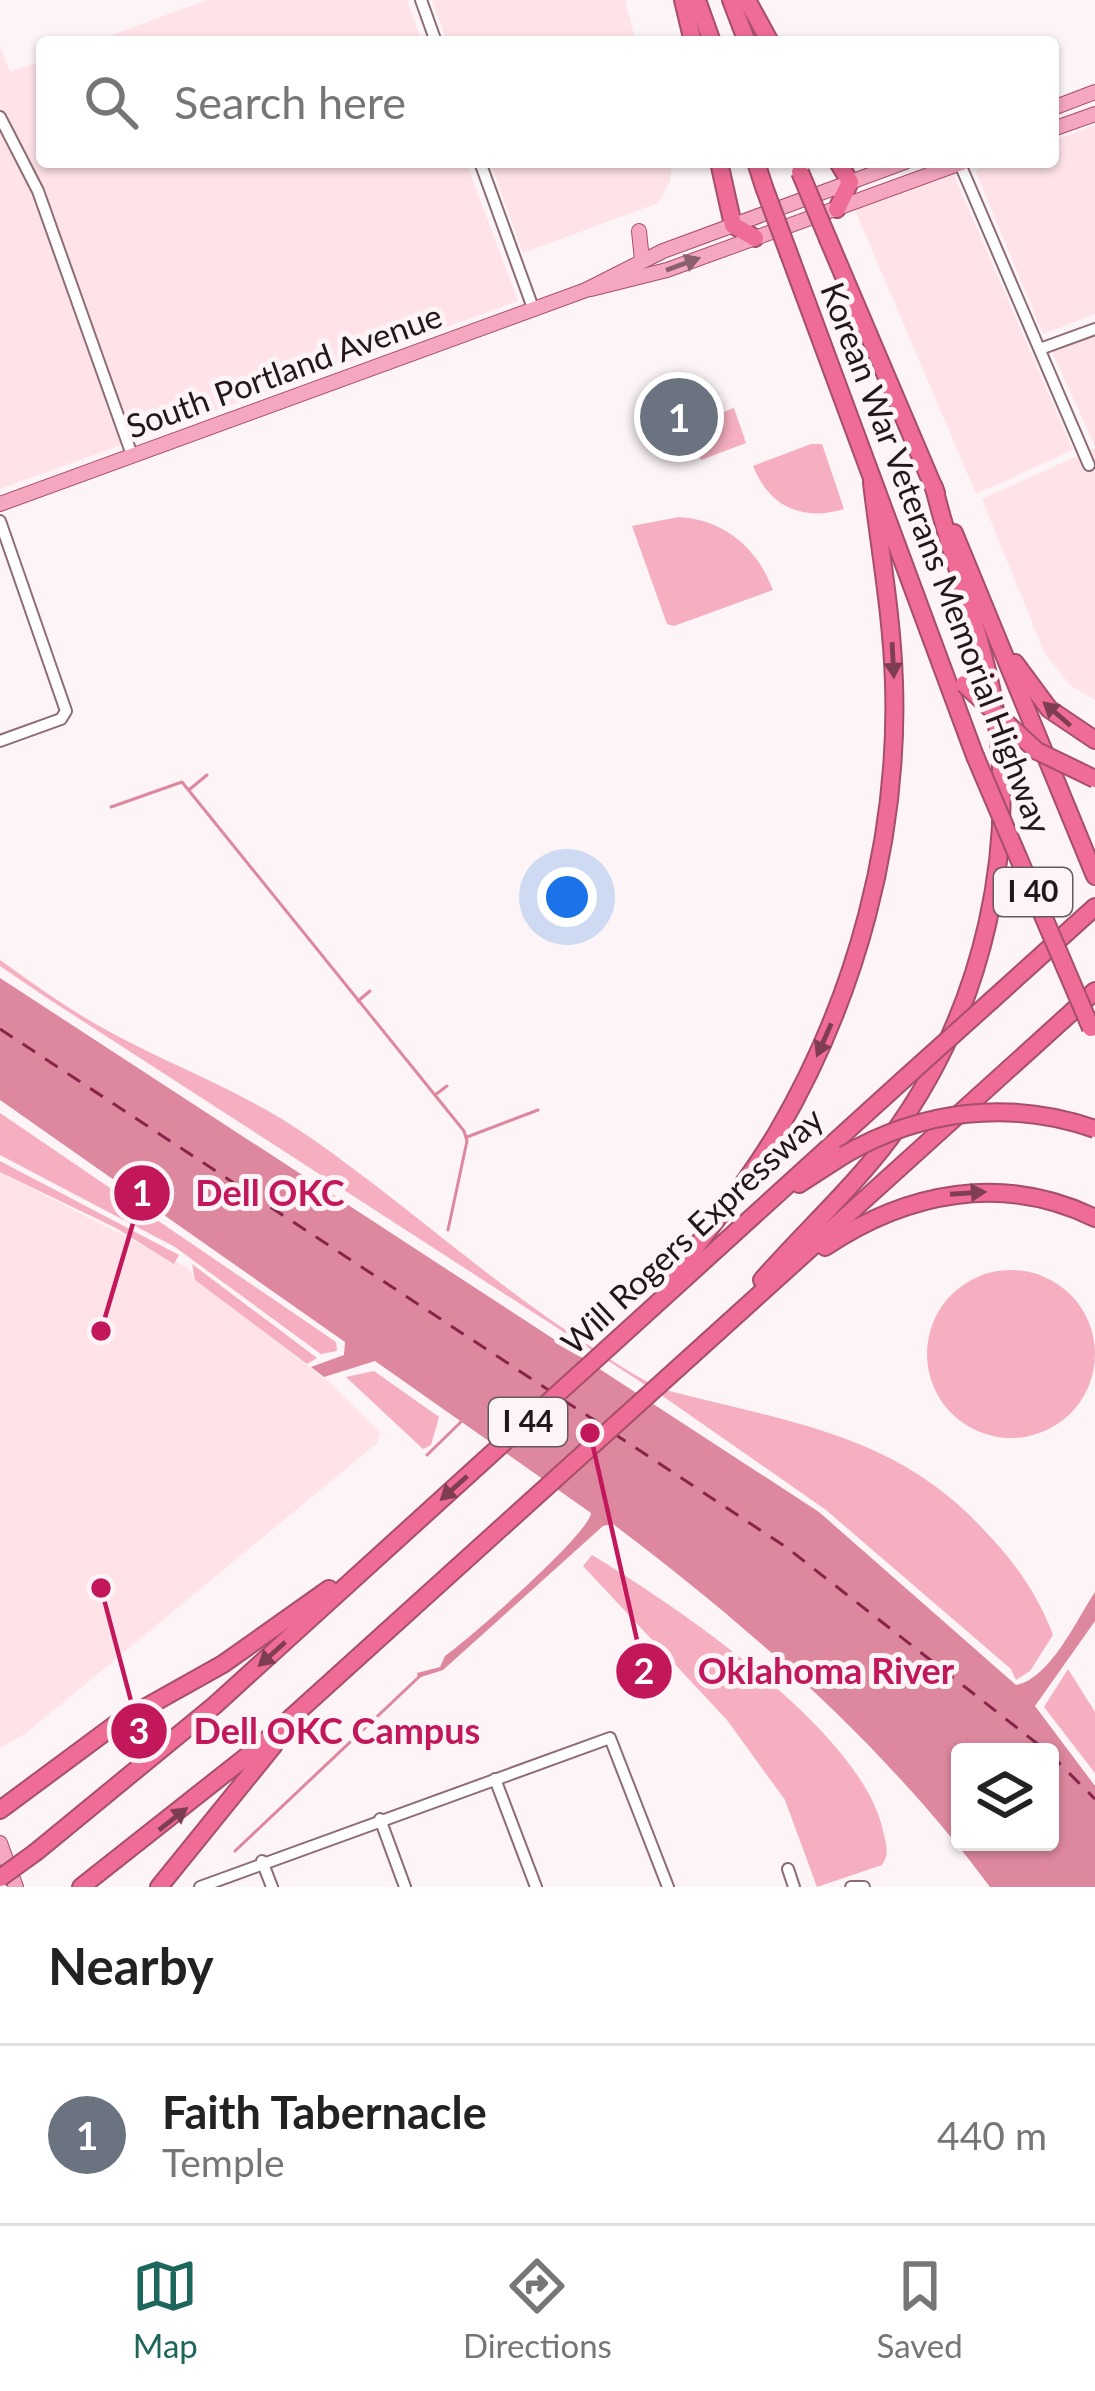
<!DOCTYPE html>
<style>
body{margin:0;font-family:Lato,sans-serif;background:#f6f6f6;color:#222}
.controls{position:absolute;right:36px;bottom:36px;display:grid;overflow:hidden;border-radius:12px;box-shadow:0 3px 9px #0004}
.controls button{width:108px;height:108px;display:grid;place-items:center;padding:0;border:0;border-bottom:3px solid #e0e0e0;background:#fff;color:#222;font:60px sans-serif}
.you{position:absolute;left:567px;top:897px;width:42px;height:42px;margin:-30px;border:9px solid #fff;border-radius:50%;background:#1a73e8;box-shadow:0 0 0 18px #1a73e833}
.badge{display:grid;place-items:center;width:78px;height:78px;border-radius:50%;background:#1d665c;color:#fff;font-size:39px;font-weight:700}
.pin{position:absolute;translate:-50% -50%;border:6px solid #fff;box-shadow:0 3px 12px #0006}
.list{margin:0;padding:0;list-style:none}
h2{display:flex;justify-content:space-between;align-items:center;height:156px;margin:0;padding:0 48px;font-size:51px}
h2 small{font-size:39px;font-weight:400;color:#767676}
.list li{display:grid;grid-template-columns:78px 1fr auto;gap:36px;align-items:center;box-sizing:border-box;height:180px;padding:0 48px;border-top:3px solid #e0e0e0}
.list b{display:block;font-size:45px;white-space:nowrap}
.list p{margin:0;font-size:39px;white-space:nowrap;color:#767676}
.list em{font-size:39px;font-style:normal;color:#767676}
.icon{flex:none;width:66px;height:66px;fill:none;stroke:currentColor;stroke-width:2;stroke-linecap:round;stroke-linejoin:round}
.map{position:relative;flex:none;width:1095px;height:1887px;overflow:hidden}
.search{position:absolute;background:#fff;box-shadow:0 3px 9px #0004;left:36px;right:36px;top:36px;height:132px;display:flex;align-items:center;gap:30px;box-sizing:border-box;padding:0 42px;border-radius:12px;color:#767676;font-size:45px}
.sheet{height:336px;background:#fff}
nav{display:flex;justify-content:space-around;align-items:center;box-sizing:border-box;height:168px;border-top:3px solid #e0e0e0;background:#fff;font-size:33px;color:#767676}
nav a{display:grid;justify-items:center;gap:6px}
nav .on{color:#1d665c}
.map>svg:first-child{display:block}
</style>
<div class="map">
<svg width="1095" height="1887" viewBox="0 0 1095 1887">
<rect width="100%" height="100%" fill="#fcf4f6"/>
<!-- built -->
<g fill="#ffe3e9">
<path d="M 207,0 L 407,0 L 422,42 L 93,42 Z"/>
<path d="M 432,0 L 625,0 L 636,42 L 447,42 Z"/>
<path d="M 0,46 L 10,72 L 42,61 L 42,162 L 466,162 L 518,301 L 0,489 Z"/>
<path d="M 1095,125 L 1095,314 L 1043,334 L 975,170 L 997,162 L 1053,162 L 1053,141 Z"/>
<path d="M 490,162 L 672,162 L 670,182 L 658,203 L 523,253 Z"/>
<path d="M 954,175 L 1073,450 L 976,494 L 855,210 Z"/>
<path d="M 1095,336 L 1095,446 L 1052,352 Z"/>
<path d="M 1095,448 L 1095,700 L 1070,685 L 1044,652 L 982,499 Z"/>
<path d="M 0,1172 L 189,1269 L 196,1280 L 329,1382 L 380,1432 L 377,1443 L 25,1734 L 0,1748 Z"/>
</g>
<!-- green -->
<g fill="#f6afc1">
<path d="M 734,408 L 746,443 L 701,460 L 688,425 Z"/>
<path d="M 811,444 L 822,444 L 844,509 C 802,522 769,506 753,466 Z"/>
<path d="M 679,517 C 725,520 757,548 773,590 L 674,626 L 667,624 L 632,526 Z"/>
<path d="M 0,960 C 32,983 64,1006 99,1026 C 168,1065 242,1090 308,1136 C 405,1203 493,1285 593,1348 C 616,1363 647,1385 673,1392 C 789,1422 897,1435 983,1529 C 1013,1560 1038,1594 1053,1635 L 1030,1671 L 1016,1680 L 1011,1669 L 826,1510 L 664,1397 L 44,996 L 0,966 Z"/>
<path d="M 0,1113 L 336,1342 L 337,1351 L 321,1354 L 175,1247 L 0,1155 Z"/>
<path d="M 0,1161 L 179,1255 L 174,1264 L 116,1228 L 0,1172 Z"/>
<path d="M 192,1264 L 317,1358 L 307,1364 L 195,1280 Z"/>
<circle cx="1011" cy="1354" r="84"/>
<path d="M 374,1371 L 439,1417 L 431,1445 L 423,1449 L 346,1377 Z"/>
<path d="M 592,1555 C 676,1606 863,1732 883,1831 C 886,1844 890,1854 882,1865 L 817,1887 L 785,1800 L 727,1720 L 583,1566 Z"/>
<path d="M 1068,1669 L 1095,1712 L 1095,1773 L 1044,1707 Z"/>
</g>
<!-- water -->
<path fill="#dd889f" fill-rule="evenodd" d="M 0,978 L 819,1512 L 1016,1685 C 1050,1679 1077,1619 1095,1592 L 1095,1621 L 1035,1706 L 1095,1786 L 1095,1887 L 990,1887 C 885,1746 752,1629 613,1524 L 603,1526 L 443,1670 L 418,1678 L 417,1673 L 440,1667 L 445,1656 C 470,1638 589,1534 591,1513 L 375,1361 L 324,1377 L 311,1367 L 344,1355 L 345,1342 L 0,1100 ZM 960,1752 L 1050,1752 L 1050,1842 L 960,1842 Z"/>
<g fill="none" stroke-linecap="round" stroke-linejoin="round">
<!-- stream -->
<g stroke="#dd889f" stroke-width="3">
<path d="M 190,789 L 207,775"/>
<path d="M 111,807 L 182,782 L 464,1131 L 467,1141 L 448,1230"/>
<path d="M 358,1001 L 370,991"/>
<path d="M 435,1095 L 447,1086"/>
<path d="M 467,1137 L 538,1110"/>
<path d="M 427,1455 L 464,1419"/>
<path d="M 235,1851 L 421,1675"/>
</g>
<!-- ferry -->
<g stroke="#882449" stroke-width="3" stroke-dasharray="15 12" stroke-linecap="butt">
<path d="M 0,1029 L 550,1391"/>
<path d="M 563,1400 L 605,1427"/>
<path d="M 613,1433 L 786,1547 L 1048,1752"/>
<path d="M 1050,1754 L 1095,1799"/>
</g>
<defs>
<g id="minor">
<path d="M 421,0 L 436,42"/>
<path d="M 0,117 L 38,191 L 132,455"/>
<path d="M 480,162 L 533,308"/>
<path d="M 960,164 L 1089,465"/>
<path d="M 1040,349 L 1095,329"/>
<path d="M 0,521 L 66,711 L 61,719 L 0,741"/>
<path d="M 495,1779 L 536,1887"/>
<path d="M 380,1819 L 405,1887"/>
<path d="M 262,1861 L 272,1887"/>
<path d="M 788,1869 L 794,1887"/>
<path d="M 200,1887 L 610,1738 L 668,1887"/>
<path d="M 851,1887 L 864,1887"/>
</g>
<g id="major">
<path d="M 1053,108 L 1095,92"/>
<path d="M 1053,129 L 1095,114"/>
<path d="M 639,231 L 642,260"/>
<path d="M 591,289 L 667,270 L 964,162"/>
<path d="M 0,504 L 586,290 L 663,251 L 905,162"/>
<path d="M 0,1843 L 16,1887"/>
</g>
<g id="highway">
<path d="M 683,0 L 693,42"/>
<path d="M 697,0 L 712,42"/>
<path d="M 731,0 L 747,42"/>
<path d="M 747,0 L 770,42"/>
<path d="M 719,162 L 733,225 L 755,238"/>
<path d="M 756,162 L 764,187"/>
<path d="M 837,209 L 850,182 L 838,162"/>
<path d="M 828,239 L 936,493"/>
<path d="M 789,254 L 975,756"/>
<path d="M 954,533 L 1095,876"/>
<path d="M 1015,663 L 1049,709 L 1095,740"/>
<path d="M 992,1000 L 1095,907"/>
<path d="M 799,1184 L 844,1155"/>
<path d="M 825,1247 C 907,1192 1003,1173 1095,1218"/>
<path d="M 762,1280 C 804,1232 852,1189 890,1138 C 984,1010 1022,844 991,688 C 977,620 950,555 934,487"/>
<path d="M 666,1287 C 703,1235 745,1187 778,1131 C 856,997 899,839 894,683 C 892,616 880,550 872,483"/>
<path d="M 0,1810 L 116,1724 L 223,1664 L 329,1589"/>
<path d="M 36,1852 L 215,1705 L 903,1080"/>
<path d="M 81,1887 L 261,1745 L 1095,991"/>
<path d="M 159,1887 L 274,1745"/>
</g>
</defs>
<!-- minor casing -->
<use href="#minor" stroke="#8d6c74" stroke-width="14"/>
<!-- major casing -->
<use href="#major" stroke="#a74e6a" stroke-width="16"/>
<!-- highway casing -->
<use href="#highway" stroke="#a74e6a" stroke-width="20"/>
<!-- minor -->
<use href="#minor" stroke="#fff" stroke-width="10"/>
<!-- major -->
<use href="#major" stroke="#f5a7bf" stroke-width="14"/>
<!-- highway -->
<use href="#highway" stroke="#ee6c95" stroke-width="16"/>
<defs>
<g id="highway-bridge">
<path d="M 800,172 L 828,239"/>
<path d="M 764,187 L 789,254"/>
<path d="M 964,684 L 1037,751 L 1095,779"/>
<path d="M 975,756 L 1091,1028"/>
<path d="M 903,1080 L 992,1000"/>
<path d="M 844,1155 C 922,1110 1009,1099 1095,1129"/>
<path d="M 0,1878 L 36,1852"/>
</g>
</defs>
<!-- highway-bridge casing -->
<use href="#highway-bridge" stroke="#a74e6a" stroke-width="20" stroke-linecap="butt"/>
<!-- highway-bridge -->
<use href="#highway-bridge" stroke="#ee6c95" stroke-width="16"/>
</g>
<!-- one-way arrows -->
<defs><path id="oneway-solid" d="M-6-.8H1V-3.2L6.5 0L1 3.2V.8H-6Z" transform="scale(3)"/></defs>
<use fill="#8c5f6c" href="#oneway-solid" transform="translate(683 264) rotate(-20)"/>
<g fill="#7f3d51">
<use href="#oneway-solid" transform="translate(893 660) rotate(87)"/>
<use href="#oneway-solid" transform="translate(1057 714) rotate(-139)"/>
<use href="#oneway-solid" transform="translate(824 1040) rotate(114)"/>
<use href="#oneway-solid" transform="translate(968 1193) rotate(-4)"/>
<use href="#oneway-solid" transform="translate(454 1488) rotate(138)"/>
<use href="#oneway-solid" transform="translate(272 1654) rotate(138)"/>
<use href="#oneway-solid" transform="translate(173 1819) rotate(-38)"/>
</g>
<g text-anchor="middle" stroke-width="10" stroke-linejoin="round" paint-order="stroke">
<!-- shield labels -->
<g fill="#fcf4f6" stroke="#65595c" stroke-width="3">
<rect x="994" y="868" width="78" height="48" rx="9"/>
<rect x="489" y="1398" width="78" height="48" rx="9"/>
</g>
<g font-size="30" font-weight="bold" fill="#24171a">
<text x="1033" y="902">I 40</text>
<text x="528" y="1432">I 44</text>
</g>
<!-- street labels -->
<g font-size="33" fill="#24171a" stroke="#fcf4f6">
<text transform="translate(284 371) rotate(-20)" y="12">South Portland Avenue</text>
<text transform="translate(936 558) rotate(69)" y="12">Korean War Veterans Memorial Highway</text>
<text transform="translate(692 1231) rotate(-43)" y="12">Will Rogers Expressway</text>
</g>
</g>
<!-- callouts -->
<path fill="none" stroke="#c2185b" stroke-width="4.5" d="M101 1331L142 1193M590 1433L644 1671M101 1588L139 1731"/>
<g fill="#c2185b" stroke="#fcf4f6" stroke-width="4.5">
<circle cx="101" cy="1331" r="12"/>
<circle cx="590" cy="1433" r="12"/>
<circle cx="101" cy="1588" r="12"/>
<circle cx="142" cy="1193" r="30"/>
<circle cx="644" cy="1671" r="30"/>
<circle cx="139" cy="1731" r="30"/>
</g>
<g font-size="36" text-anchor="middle" font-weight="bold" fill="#fff">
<text x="142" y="1206">1</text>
<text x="644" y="1684">2</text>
<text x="139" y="1744">3</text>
</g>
<g font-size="36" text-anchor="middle" font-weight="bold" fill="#c2185b" stroke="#fcf4f6" stroke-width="10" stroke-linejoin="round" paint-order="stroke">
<text x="270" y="1206">Dell OKC</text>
<text x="826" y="1684">Oklahoma River</text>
<text x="337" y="1744">Dell OKC Campus</text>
</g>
</svg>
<div class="controls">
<button><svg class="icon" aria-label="layers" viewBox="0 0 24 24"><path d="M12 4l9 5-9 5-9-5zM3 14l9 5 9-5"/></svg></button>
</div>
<div class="you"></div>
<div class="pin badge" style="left:679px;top:417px;background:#6b7280">1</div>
<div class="search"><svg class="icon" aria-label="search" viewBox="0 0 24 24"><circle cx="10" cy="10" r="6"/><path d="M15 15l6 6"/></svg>Search here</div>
</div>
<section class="sheet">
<h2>Nearby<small></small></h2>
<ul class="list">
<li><span class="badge" style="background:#6b7280">1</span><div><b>Faith Tabernacle</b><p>Temple</p></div><em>440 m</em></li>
</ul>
</section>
<nav>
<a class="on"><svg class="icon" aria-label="map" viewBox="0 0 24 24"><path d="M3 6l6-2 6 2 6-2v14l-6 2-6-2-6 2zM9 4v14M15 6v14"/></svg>Map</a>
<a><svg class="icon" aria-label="directions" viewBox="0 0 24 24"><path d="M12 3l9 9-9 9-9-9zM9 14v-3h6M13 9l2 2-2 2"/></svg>Directions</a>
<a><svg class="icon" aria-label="saved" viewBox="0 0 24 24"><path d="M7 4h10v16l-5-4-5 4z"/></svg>Saved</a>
</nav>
